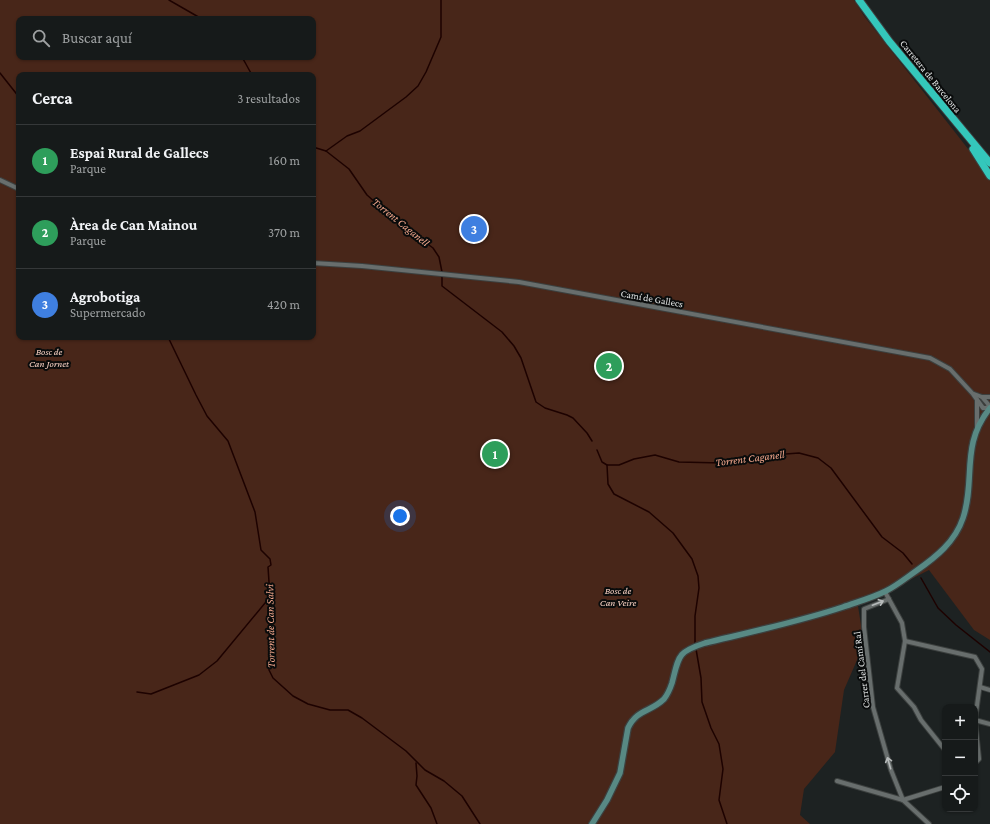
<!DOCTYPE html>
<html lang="es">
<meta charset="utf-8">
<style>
body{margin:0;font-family:"Crimson Pro",serif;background:#1f2323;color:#f1f3f6}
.controls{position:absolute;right:12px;bottom:12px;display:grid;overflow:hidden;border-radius:8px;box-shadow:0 1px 3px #0004}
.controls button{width:36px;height:36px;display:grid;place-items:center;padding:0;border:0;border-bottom:1px solid #353839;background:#161a1a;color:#f1f3f6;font:20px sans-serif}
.you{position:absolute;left:400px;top:516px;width:14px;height:14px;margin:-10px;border:3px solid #fff;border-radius:50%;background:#1a73e8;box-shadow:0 0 0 6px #1a73e833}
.badge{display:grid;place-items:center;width:26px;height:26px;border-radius:50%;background:#f3a082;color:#fff;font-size:13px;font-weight:700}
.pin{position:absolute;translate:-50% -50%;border:2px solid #fff;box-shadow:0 1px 4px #0006}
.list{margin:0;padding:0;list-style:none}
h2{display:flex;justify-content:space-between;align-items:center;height:52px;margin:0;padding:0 16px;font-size:17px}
h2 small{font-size:13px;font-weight:400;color:#9ea1a2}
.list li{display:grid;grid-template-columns:26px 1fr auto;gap:12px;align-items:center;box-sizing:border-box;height:72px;padding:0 16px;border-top:1px solid #353839}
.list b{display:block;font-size:15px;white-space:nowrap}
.list p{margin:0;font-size:13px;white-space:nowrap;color:#9ea1a2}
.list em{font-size:13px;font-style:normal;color:#9ea1a2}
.icon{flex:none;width:22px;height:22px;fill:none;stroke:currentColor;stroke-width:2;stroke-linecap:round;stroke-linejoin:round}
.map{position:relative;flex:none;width:990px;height:824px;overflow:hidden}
.search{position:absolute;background:#161a1a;box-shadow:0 1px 3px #0004;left:16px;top:16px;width:300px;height:44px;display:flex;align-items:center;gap:10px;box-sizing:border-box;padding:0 14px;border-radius:8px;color:#9ea1a2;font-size:15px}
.panel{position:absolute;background:#161a1a;box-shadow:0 1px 3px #0004;left:16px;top:72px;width:300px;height:268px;border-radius:8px}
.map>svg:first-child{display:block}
</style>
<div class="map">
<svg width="990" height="824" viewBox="0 0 990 824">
<rect width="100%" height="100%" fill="#1d2222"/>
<!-- green -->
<path fill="#482619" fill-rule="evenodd" d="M 0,0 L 854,0 L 864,16 L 983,168 L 990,179 L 990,640 L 974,630 L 929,570 L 858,606 L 864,644 L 844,690 L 835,752 L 804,789 L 800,815 L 810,824 L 0,824 ZM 19,19 L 313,19 L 313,57 L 19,57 ZM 19,75 L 313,75 L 313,337 L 19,337 Z"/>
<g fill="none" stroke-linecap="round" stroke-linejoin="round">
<!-- stream -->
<g stroke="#1d0200" stroke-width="1.5">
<path d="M 169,0 L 202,19"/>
<path d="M 242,57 L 252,75"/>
<path d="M 0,73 L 19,97"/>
<path d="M 313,147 L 326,151 L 349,169 L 367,195 L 393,218 L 433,248 L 439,257 L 442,272"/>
<path d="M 326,151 L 347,136 L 360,131 L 406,97 L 418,86 L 426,72 L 441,37 L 441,0"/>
<path d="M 442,276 L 442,286 L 502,332 L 514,346 L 521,358 L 536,402 L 545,408 L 567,415 L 573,418 L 587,433 L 592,441"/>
<path d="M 168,337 L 196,395 L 207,416 L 228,441 L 255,512 L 261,550 L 270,559 L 271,565 L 268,567 L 270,597 L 269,670 L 273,678 L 293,696 L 308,704 L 330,710 L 348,710 L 362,718 L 406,751 L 425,770 L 444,781 L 462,796 L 480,824"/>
<path d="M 597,450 L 602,462 L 607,465 L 619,465 L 634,459 L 655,455 L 679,462 L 722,463 L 758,456 L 799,453 L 818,458 L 831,468 L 882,537 L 903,553 L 912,564"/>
<path d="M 607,465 L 608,484 L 614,494 L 649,512 L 673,533 L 692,559 L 698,576 L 699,588 L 695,616 L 695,643"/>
<path d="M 921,578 L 938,608 L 956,625 L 990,652"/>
<path d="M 696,649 L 701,678 L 702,702 L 711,728 L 719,744 L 723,769 L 719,800 L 727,824"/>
<path d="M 137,692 L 151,694 L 199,675 L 217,661 L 270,597"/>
<path d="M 416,763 L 417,776 L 416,785 L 431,808 L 437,824"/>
</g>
<defs>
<g id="street">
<path d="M 0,180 L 19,189"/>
<path d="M 313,263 L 362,266 L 519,282 L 930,358 L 950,369 L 973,394 L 983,408 L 989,408 L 988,404 L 982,397"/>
<path d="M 974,394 L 982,397 L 990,397"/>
<path d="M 977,428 L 977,400"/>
<path d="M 885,592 L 902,623 L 905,641 L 897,688 L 914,707 L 921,720 L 945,750"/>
<path d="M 889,599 L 864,609 L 864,627 L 873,707 L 891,770 L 903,800"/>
<path d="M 905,641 L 975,657 L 982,669 L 975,720 L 979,759 L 975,763"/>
<path d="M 980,687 L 990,690"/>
<path d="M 975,720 L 990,724"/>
<path d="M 837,781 L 903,800 L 929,824"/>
<path d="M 903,800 L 945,787"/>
</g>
<path id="secondary" d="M 592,824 L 607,800 L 620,773 L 628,728 C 637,709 651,712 664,699 C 668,694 670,689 672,683 C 679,656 677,652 705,643 C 751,632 798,622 843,607 C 857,602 872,598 886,591 C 896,586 906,578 916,571 C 936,557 955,542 963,518 C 976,479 960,445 990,408"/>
<g id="highway">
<path d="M 859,0 L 889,41 L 990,163"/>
<path d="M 973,149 L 990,176"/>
</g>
</defs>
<!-- street casing -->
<use href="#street" stroke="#3c403f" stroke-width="6"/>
<!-- secondary casing -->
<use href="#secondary" stroke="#3c403f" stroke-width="8"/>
<!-- highway casing -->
<use href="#highway" stroke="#3c403f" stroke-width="9"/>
<!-- street -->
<use href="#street" stroke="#686e6d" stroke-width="4"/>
<!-- secondary -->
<use href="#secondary" stroke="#588984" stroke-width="5.5"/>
<!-- highway -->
<use href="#highway" stroke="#34c7bb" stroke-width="7"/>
</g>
<!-- one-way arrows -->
<defs><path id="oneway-shaft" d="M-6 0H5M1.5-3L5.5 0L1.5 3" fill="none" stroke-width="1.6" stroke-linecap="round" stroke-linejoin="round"/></defs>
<g stroke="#b6baba">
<use href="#oneway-shaft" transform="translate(878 603) rotate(-21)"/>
<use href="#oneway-shaft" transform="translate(889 763) rotate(-106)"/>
</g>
<g text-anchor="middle" stroke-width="4" stroke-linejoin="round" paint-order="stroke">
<!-- street labels -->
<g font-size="10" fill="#e0e3e3" stroke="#090b0b">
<text transform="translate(931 76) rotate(51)" y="4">Carretera de Barcelona</text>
<text transform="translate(652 298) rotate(10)" y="4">Camí de Gallecs</text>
<text transform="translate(861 670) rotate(-97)" y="4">Carrer del Camí Ral</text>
</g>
<!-- park labels -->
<g font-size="10" font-style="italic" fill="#f8d0c2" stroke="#090b0b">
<text x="49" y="355">Bosc de<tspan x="49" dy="12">Can Jornet</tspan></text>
<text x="618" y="594">Bosc de<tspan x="618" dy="12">Can Veire</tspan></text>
</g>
<!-- water labels -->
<g font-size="11" font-style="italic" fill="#f5a98e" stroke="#090b0b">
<text transform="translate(401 222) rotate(39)" y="4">Torrent Caganell</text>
<text transform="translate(750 458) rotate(-7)" y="4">Torrent Caganell</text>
<text transform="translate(270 626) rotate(-91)" y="4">Torrent de Can Salvi</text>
</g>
</g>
</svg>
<div class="controls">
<button>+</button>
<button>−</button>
<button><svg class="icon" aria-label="locate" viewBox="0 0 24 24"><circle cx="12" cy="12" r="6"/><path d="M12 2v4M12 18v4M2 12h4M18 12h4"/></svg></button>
</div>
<div class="you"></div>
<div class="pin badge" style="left:495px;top:454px;background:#2e9e5b">1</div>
<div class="pin badge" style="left:609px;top:366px;background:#2e9e5b">2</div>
<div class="pin badge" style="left:474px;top:229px;background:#3f7fe0">3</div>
<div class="search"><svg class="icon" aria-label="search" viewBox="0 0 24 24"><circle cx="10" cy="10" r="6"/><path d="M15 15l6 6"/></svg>Buscar aquí</div>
<section class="panel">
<h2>Cerca<small>3 resultados</small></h2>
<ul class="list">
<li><span class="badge" style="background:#2e9e5b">1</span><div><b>Espai Rural de Gallecs</b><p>Parque</p></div><em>160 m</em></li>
<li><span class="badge" style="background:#2e9e5b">2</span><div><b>Àrea de Can Mainou</b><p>Parque</p></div><em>370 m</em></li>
<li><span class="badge" style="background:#3f7fe0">3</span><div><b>Agrobotiga</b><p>Supermercado</p></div><em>420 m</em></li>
</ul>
</section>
</div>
